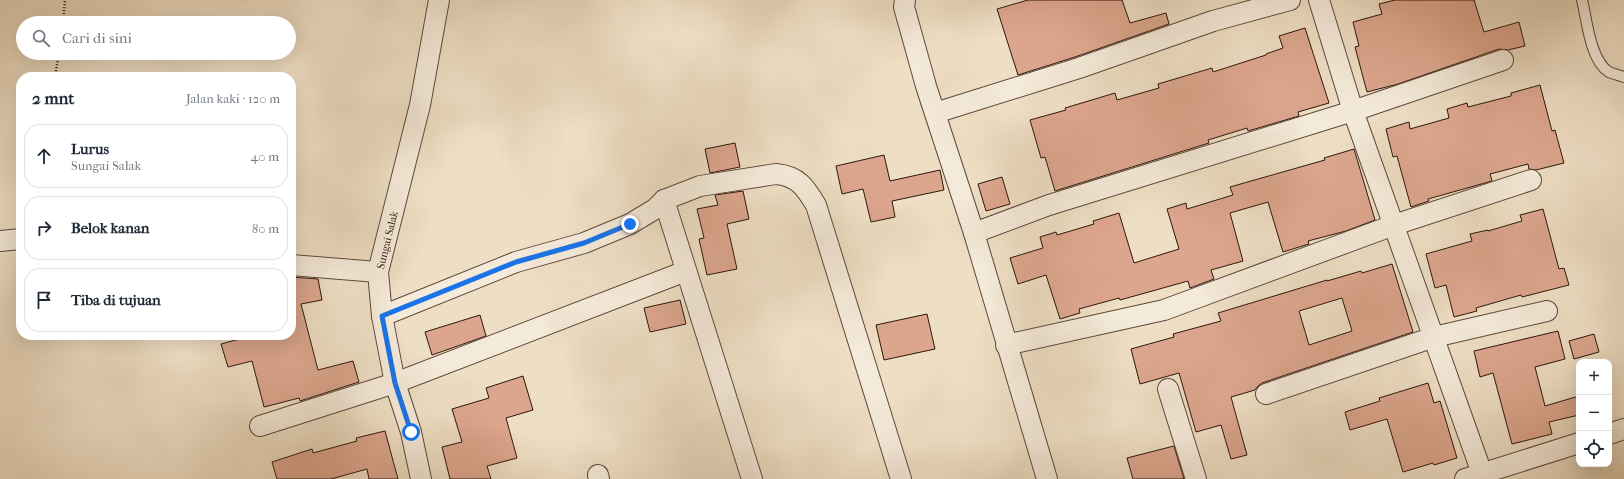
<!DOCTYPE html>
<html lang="id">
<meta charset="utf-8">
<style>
body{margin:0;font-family:"IM FELL French Canon",serif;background:#f2f2f3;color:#1f2937}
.controls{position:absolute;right:12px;bottom:12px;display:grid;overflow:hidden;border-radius:8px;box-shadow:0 4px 16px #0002}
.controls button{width:36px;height:36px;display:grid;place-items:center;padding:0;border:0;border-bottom:1px solid #e0e1e3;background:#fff;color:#1f2937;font:20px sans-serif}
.stop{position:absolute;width:12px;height:12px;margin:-9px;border:3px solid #1a73e8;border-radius:50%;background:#fff}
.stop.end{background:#1a73e8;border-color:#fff;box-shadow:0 1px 4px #0008}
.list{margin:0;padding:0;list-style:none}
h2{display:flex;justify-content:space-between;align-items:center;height:52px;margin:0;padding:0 16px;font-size:17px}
h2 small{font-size:13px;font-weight:400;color:#747a83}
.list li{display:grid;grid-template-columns:26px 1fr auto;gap:12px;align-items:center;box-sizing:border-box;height:64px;margin:0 8px 8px;padding:0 8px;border:1px solid #e0e1e3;border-radius:16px}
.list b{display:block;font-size:15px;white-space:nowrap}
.list p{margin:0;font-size:13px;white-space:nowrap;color:#747a83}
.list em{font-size:13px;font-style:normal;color:#747a83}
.icon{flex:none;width:22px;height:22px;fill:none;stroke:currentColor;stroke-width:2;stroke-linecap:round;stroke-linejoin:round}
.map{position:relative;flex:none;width:1624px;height:479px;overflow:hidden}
.search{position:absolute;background:#fff;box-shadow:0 4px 16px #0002;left:16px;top:16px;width:280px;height:44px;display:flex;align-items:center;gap:10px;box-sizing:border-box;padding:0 14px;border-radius:22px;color:#747a83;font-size:15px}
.panel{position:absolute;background:#fff;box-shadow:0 4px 16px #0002;left:16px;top:72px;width:280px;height:268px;border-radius:16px}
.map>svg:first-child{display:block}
</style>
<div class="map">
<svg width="1624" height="479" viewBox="0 0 1624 479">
<rect width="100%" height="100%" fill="#eedec4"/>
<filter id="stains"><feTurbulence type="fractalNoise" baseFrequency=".005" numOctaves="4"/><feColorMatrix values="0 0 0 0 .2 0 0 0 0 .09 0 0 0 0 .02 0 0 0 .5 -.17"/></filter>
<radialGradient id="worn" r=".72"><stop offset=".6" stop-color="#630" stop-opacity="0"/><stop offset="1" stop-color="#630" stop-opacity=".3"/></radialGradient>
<!-- building -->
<g fill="#dca68e" stroke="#2d160c" fill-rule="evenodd">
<path d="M 1028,0 L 1122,0 L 1130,23 L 1166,13 L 1169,24 L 1075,57 L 1018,75 L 997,9 Z"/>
<path d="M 1395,0 L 1474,0 L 1484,32 L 1519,22 L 1525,46 L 1508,50 L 1499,49 L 1398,84 L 1367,92 L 1355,47 L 1359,46 L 1353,22 L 1382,14 L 1379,4 Z"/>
<path d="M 1305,28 L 1329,103 L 1298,112 L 1299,116 L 1248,131 L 1247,128 L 1208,140 L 1209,143 L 1055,191 L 1045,157 L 1041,158 L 1030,120 L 1066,110 L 1065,108 L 1115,93 L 1117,100 L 1159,88 L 1158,84 L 1212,68 L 1213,72 L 1266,55 L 1266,54 L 1283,48 L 1279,36 Z"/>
<path d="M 1540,85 L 1552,131 L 1555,130 L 1564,163 L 1536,170 L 1529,169 L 1528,164 L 1490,174 L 1492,181 L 1428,199 L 1429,201 L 1411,207 L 1397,156 L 1393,157 L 1386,129 L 1409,122 L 1410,129 L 1449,118 L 1447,109 L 1467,103 L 1468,107 L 1511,96 L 1511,93 Z"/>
<path d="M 735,143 L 740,167 L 710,173 L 705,149 Z"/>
<path d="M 1354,149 L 1375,220 L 1346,231 L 1308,241 L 1309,244 L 1283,252 L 1268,202 L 1230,213 L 1243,261 L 1211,270 L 1214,279 L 1190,288 L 1188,281 L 1120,300 L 1119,298 L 1079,309 L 1080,313 L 1060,319 L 1046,275 L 1018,284 L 1010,258 L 1043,248 L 1040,237 L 1056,232 L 1057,235 L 1094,224 L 1093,221 L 1119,213 L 1134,263 L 1179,249 L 1167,209 L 1186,203 L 1187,209 L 1233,195 L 1230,187 L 1325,160 L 1324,158 Z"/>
<path d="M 884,155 L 890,181 L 940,170 L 944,190 L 892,201 L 895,217 L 871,222 L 863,189 L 842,194 L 836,166 Z"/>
<path d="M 1002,177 L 1010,204 L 986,211 L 978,184 Z"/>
<path d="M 743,191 L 749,219 L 727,224 L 737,269 L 707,275 L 699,239 L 704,238 L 697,209 L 718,205 L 715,195 Z"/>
<path d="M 1543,209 L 1559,269 L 1564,268 L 1569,285 L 1522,297 L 1521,295 L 1476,308 L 1477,311 L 1454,317 L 1446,285 L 1435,288 L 1426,254 L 1472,241 L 1470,234 L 1488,230 L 1488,231 L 1522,221 L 1520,215 Z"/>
<path d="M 1392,264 L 1413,332 L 1262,383 L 1258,386 L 1255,390 L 1231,397 L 1247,455 L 1231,459 L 1221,425 L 1196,432 L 1179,373 L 1140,384 L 1131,349 L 1174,337 L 1173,334 L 1221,321 L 1218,313 L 1327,280 L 1327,281 L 1361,271 L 1362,273 ZM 1342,298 L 1352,331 L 1309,345 L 1299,311 Z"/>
<path d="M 291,277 L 318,279 L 322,300 L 301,304 L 318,370 L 353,361 L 359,382 L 300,401 L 299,398 L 264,407 L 252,361 L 228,367 L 221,344 L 254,335 L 291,335 Z"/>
<path d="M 680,300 L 686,324 L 650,332 L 644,308 Z"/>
<path d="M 927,314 L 935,349 L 884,360 L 876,325 Z"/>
<path d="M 480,315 L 486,336 L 432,355 L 425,332 Z"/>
<path d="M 1558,331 L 1565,359 L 1535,367 L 1545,406 L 1579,396 L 1579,415 L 1549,422 L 1552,434 L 1512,444 L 1493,373 L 1480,377 L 1474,351 Z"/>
<path d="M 1594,334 L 1599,352 L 1574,359 L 1569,341 Z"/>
<path d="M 523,376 L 533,410 L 506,418 L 517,458 L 487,466 L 491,479 L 450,479 L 442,447 L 462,442 L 452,409 L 489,398 L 486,388 Z"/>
<path d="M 1428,383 L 1434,403 L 1440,401 L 1457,458 L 1434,465 L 1433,463 L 1403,472 L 1387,419 L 1350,430 L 1345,412 L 1380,401 L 1379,398 Z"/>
<path d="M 385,431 L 398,479 L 369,479 L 367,469 L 331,479 L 277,479 L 272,462 L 312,449 L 313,453 L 357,441 L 356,438 Z"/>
<path d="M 1174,446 L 1184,479 L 1133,479 L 1127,458 Z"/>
</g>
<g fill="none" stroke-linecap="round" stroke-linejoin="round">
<defs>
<path id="service" d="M 1582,0 C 1587,20 1590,60 1609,72 C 1613,74 1619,75 1624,77"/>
<g id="minor">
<path d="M 905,0 L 904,7 L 926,86 L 974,233"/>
<path d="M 1319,0 L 1353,111 L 1484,479"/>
<path d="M 935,113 L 1079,68 L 1213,21 L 1290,0"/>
<path d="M 664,200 L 752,479"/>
<path d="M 0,241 L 21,239"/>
<path d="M 291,265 L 378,272"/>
<path d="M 382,316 L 516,262 L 584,243 L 630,224 L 655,209 L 664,200 L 700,186 L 776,174 C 798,176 805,187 816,205 L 901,479"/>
<path d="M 1006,345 L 1164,310 L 1394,225 L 1531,180"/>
<path d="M 1168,389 L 1196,479"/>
<path d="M 1266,394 L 1434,337 L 1547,311"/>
<path d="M 260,426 L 395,383 L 686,271"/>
<path d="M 1609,434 L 1624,429"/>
<path d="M 598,475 L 599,479"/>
<path d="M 421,479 L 411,432 L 395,383 L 382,316 L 378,272 L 420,105 L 439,0"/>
<path d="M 1047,479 L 974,233 L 1049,205 L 1353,111 L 1503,60"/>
<path d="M 1465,479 L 1579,443"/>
</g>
</defs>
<!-- service casing -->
<use href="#service" stroke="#5d483a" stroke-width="12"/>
<!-- minor casing -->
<use href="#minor" stroke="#5d483a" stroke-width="22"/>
<!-- path -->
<g stroke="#2d160c" stroke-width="2.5" stroke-dasharray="1 2" stroke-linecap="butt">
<path d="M 63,23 L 65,0"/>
<path d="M 55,77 L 59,53"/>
</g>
<!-- service -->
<use href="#service" stroke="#f4ead9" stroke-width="10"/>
<!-- minor -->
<use href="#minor" stroke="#f4ead9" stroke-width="20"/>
</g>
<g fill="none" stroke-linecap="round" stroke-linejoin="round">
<!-- route -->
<path stroke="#1a73e8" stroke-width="5" d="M 411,432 L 395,383 L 382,316 L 516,262 L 584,243 L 630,224"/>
</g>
<g text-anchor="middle" stroke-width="3.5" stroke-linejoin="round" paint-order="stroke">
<!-- street labels -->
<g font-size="11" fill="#2d160c" stroke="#f4ead9">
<text transform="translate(387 240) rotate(-76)" y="4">Sungai Salak</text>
</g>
</g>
<rect width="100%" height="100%" filter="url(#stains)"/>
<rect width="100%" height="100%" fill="url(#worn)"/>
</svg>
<div class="controls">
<button>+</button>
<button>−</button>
<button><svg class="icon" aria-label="locate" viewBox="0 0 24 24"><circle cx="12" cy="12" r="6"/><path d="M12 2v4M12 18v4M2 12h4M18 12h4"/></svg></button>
</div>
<div class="stop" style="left:411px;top:432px"></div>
<div class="stop end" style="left:630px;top:224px"></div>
<div class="search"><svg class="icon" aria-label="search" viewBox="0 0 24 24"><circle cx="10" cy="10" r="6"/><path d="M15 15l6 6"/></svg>Cari di sini</div>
<section class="panel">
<h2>2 mnt<small>Jalan kaki · 120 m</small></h2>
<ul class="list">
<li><svg class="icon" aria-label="ahead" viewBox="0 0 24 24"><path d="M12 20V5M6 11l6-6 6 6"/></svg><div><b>Lurus</b><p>Sungai Salak</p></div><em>40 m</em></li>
<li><svg class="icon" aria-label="right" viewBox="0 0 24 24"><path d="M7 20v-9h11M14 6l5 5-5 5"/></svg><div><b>Belok kanan</b></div><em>80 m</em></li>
<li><svg class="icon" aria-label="arrive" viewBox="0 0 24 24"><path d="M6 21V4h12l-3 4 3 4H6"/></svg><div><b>Tiba di tujuan</b></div></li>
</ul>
</section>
</div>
